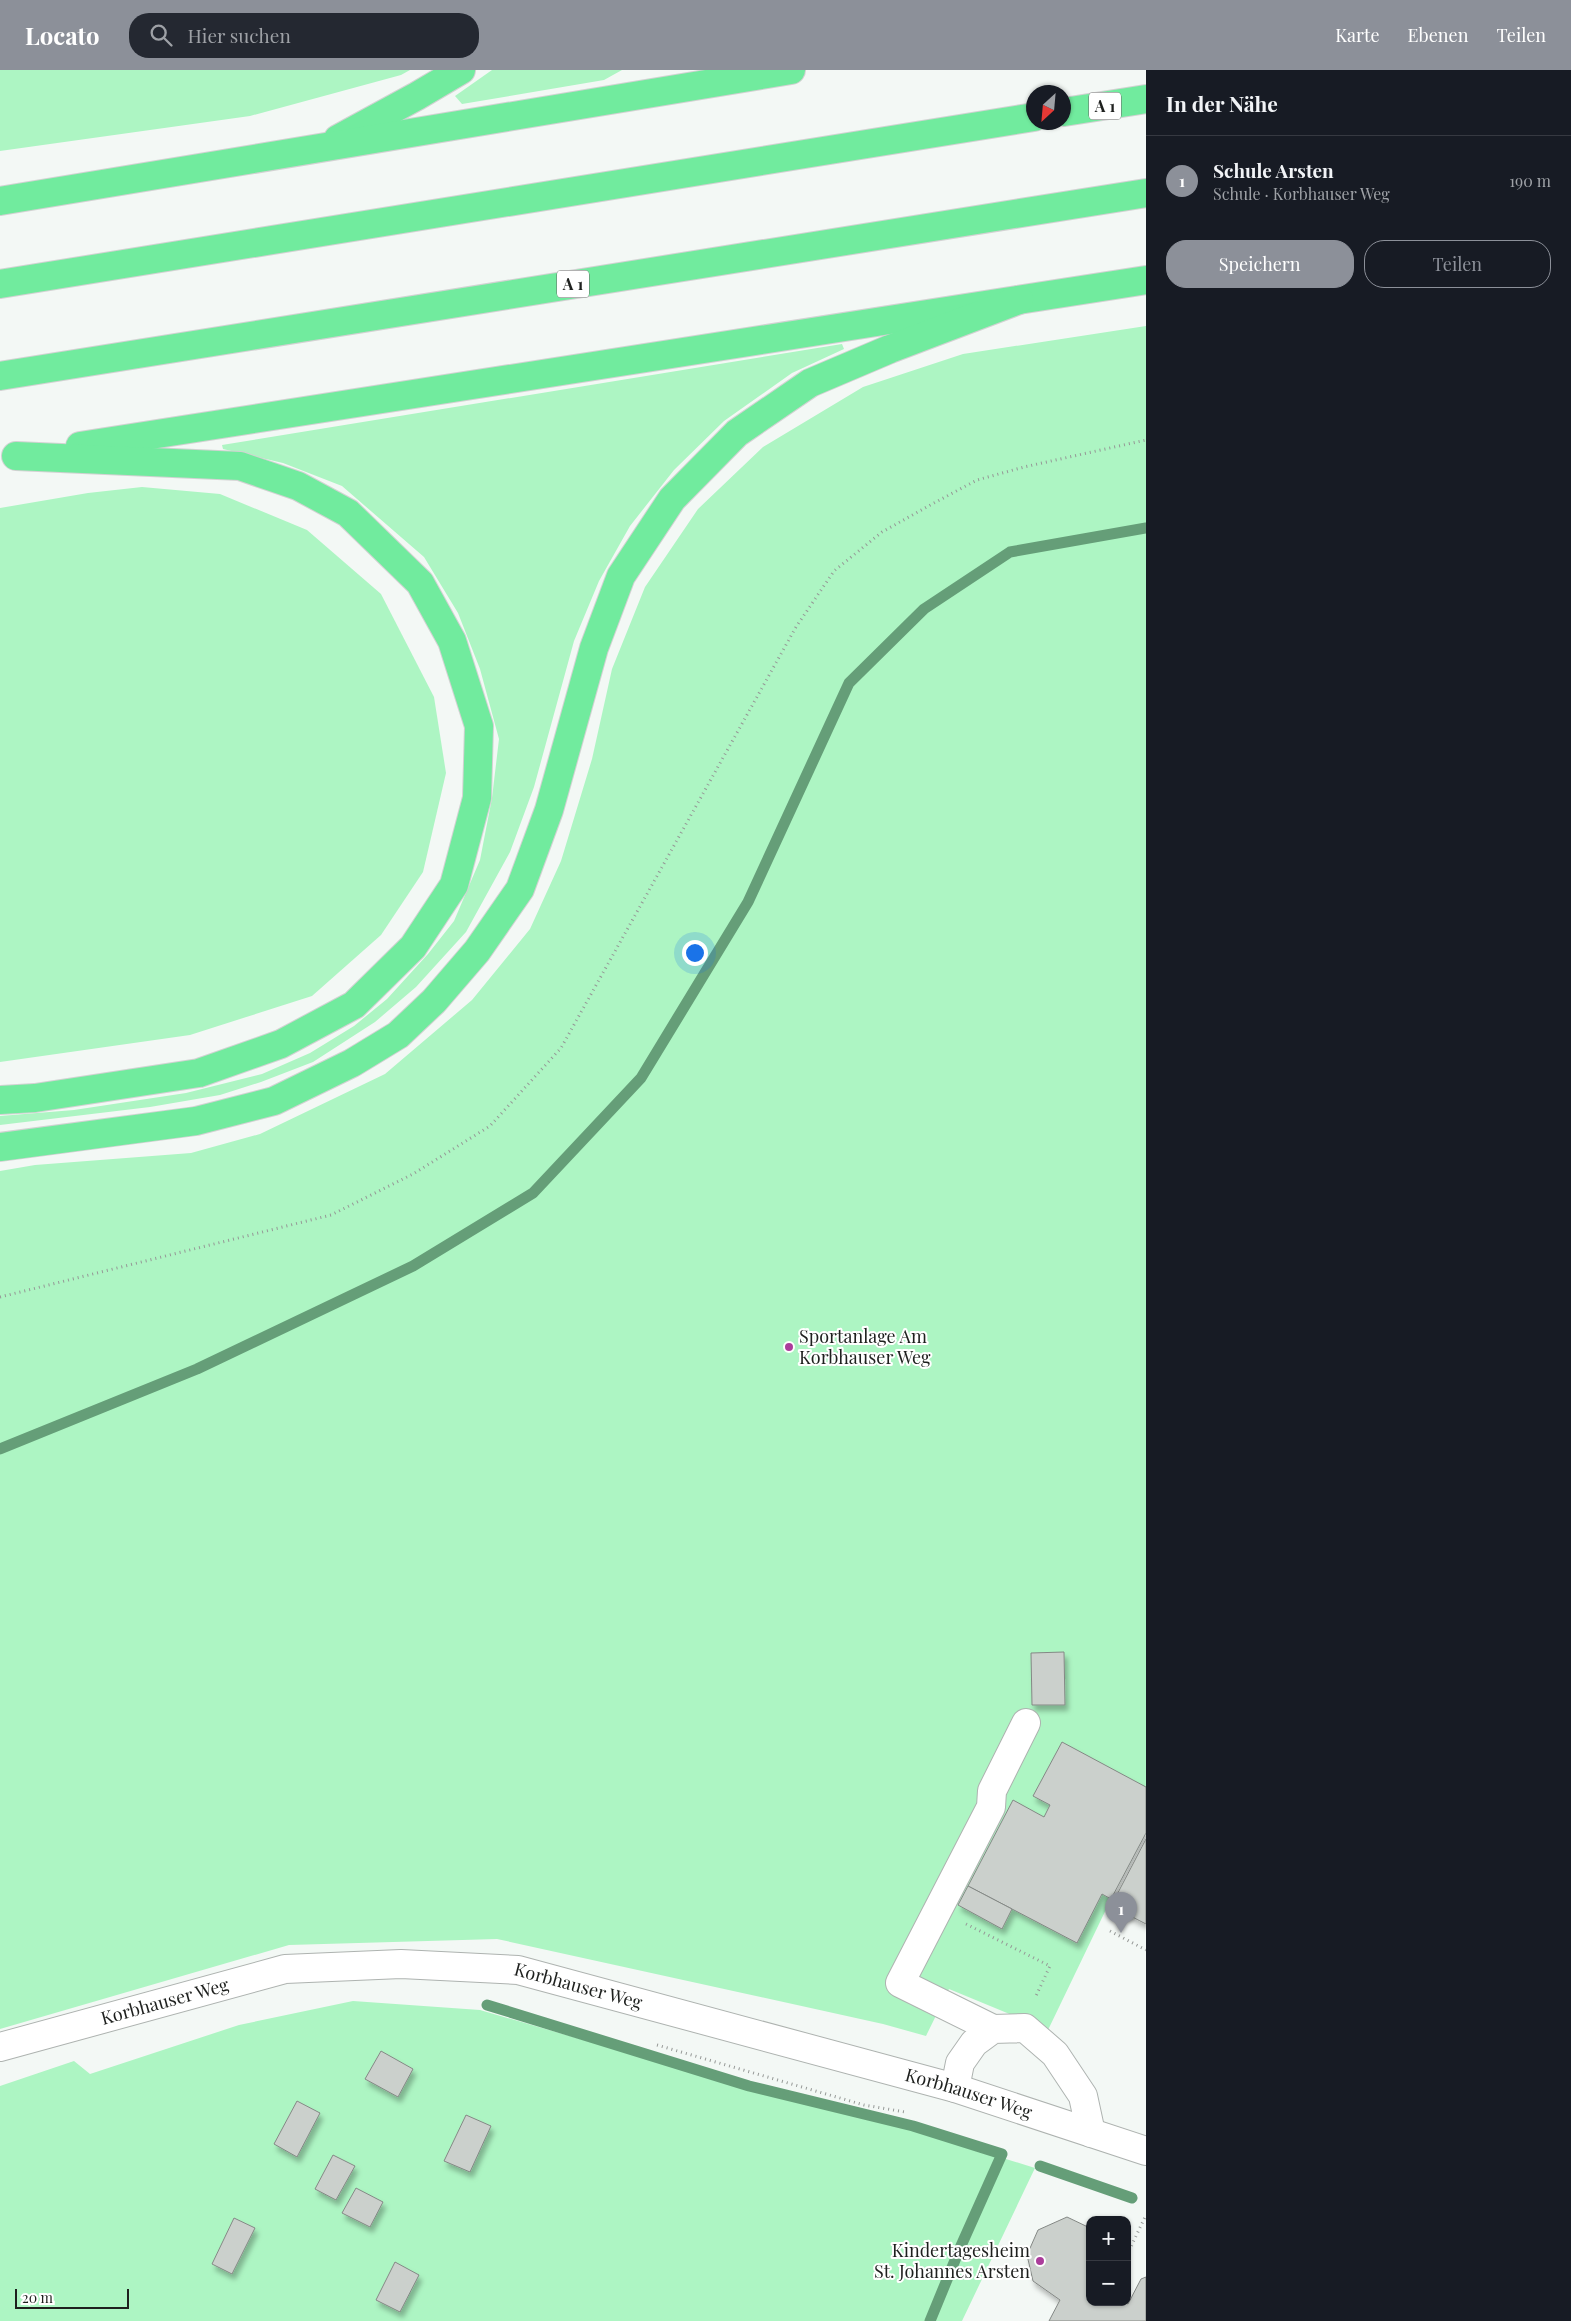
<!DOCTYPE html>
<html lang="de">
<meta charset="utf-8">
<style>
body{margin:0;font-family:"Playfair Display",serif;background:#242831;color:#f1f3f6}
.controls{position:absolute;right:15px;bottom:15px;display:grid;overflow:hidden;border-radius:10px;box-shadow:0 1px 4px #0004}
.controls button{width:45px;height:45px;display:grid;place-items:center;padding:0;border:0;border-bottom:1px solid #363941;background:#171b24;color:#f1f3f6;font:25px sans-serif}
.compass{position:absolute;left:1026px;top:15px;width:45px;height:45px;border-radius:50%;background:#171b24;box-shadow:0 1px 4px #0004;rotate:206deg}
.scale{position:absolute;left:15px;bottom:12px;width:114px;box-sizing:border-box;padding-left:5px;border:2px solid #1e201e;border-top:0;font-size:14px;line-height:18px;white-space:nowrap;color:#1e201e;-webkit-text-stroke:4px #fff;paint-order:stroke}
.you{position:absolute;left:694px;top:882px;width:18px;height:18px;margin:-12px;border:4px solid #fff;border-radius:50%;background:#1a73e8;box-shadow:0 0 0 8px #1a73e833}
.badge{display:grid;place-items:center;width:32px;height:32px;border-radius:50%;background:#8c9099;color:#fff;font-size:16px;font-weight:700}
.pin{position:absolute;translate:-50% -41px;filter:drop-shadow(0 1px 2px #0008)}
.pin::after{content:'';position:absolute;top:26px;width:18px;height:15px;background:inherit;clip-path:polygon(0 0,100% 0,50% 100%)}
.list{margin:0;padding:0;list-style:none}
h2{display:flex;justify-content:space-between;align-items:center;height:65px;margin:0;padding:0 20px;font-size:21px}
h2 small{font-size:16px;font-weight:400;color:#9ea1a6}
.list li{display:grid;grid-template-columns:32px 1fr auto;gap:15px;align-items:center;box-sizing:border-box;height:90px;padding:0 20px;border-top:1px solid #363941}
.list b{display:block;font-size:19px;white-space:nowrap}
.list p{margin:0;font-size:16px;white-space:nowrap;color:#9ea1a6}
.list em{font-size:16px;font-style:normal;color:#9ea1a6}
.actions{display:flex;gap:10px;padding:15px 20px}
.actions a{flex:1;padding:11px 0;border:1px solid #8c9099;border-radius:20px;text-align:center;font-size:18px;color:#8c9099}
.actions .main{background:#8c9099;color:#fff}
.icon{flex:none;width:28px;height:28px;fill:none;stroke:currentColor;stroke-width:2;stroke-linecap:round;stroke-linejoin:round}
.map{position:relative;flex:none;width:1146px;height:2251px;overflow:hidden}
header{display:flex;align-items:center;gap:30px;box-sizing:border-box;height:70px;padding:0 25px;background:#8c9099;color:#fff}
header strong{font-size:24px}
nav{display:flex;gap:28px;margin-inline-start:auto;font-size:18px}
.search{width:350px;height:45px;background:#242831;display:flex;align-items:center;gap:12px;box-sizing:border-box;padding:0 18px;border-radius:20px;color:#9ea1a6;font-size:19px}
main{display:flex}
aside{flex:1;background:#171b24}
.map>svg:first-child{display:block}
</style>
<header>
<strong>Locato</strong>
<div class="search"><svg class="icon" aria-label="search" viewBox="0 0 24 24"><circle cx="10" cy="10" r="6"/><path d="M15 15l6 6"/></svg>Hier suchen</div>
<nav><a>Karte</a><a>Ebenen</a><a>Teilen</a></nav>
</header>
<main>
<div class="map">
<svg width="1146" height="2251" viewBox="0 0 1146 2251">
<defs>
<filter id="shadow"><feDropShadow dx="3" dy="5.5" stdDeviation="2.5" flood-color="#0004"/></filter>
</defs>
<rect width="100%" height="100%" fill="#f3f8f5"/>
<!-- green -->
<g fill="#adf5c3">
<path d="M 0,0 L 410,0 L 401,5 L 250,46 L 0,81 Z"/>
<path d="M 492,0 L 622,0 L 604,10 L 462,34 L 455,26 Z"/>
<path d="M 1146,256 L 1146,1763 L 1112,1827 L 1048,1960 L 949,1919 L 926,1966 L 883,1954 L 497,1869 L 289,1875 L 0,1959 L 0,1101 L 35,1095 L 191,1083 L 260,1064 L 385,1004 L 472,930 L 530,859 L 561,791 L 592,689 L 612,599 L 645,517 L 698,439 L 763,377 L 863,317 L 963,284 Z"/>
<path d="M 842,274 L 844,279 L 792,303 L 724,351 L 674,400 L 630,456 L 599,511 L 574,571 L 534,717 L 510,782 L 466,862 L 416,917 L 375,952 L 313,992 L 261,1012 L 220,1025 L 150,1037 L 0,1055 L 0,1046 L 74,1040 L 186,1023 L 262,1004 L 310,983 L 354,956 L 387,929 L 428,884 L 454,851 L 480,790 L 492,728 L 499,669 L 480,599 L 458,543 L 424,487 L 342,416 L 283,393 L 223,379 L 222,375 Z"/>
<path d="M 142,417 L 220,424 L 307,460 L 381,524 L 434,627 L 446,703 L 423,802 L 381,865 L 312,926 L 190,965 L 0,992 L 0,438 L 88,423 Z"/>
<path d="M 353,1931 L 480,1940 L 780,2027 L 909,2059 L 1035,2098 L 962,2251 L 0,2251 L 0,2016 L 74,1991 L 90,2004 L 239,1955 Z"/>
</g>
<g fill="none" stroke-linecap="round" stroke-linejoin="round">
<!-- stream -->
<g stroke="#659e78" stroke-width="11">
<path d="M 0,1379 L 197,1299 L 413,1196 L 533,1123 L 641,1008 L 748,832 L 849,613 L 924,539 L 1010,482 L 1146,458"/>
<path d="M 487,1935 L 749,2016 L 913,2056 L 1002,2084 L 960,2178 L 930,2251"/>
<path d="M 1040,2096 L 1132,2128"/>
</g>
</g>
<!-- building -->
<g fill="#cbd0cc" stroke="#848885" filter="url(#shadow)">
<path d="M 1064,1582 L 1065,1635 L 1032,1635 L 1031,1583 Z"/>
<path d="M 1062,1672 L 1146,1717 L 1146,1763 L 1111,1829 L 1102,1824 L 1077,1873 L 968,1816 L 1013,1730 L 1044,1747 L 1050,1735 L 1033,1726 Z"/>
<path d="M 1146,1769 L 1146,1854 L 1111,1836 Z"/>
<path d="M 968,1816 L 1012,1839 L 1002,1859 L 958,1835 Z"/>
<path d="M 381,1981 L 413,1999 L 398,2027 L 365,2009 Z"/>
<path d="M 297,2031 L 320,2043 L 297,2087 L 274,2074 Z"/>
<path d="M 466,2045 L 491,2056 L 470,2102 L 444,2091 Z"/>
<path d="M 333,2085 L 355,2096 L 336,2130 L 315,2119 Z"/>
<path d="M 356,2118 L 383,2132 L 370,2157 L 342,2143 Z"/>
<path d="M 1067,2147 L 1090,2158 L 1090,2232 L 1124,2232 L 1128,2234 L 1141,2209 L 1146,2207 L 1146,2251 L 1049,2251 L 1060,2230 L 1033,2211 L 1027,2185 L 1038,2160 Z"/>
<path d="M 234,2148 L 255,2158 L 232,2204 L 212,2194 Z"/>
<path d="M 395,2192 L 419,2205 L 400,2242 L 376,2230 Z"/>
</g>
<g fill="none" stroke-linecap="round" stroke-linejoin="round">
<defs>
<g id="minor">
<path d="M 993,1959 L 900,1913 L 991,1737 L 992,1721 L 1026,1653"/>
<path id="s1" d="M 0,1977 L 285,1899 L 401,1894 L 518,1900 L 955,2018 L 1146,2081"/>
<path d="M 955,2018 L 960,1993 L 974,1973 L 993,1959 L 1025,1958 L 1055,1984 L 1083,2026 L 1091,2063"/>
</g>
<g id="highway">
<path d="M 1064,42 L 1146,29"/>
<path d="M 338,69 L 417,26 L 461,0"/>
<path d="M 0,131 L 791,0"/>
<path d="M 0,214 L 1034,47"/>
<path d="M 0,306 L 1146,123"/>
<path d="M 80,376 L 1146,210"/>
<path d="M 0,1030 L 35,1028 L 199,1003 L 281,974 L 354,935 L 413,877 L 454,815 L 477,728 L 479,656 L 452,571 L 420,513 L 348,443 L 298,416 L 240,396 L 16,386"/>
<path d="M 0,1077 L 196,1051 L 274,1031 L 352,993 L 398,965 L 434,931 L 477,881 L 520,819 L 549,740 L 594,578 L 621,506 L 672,429 L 737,363 L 810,313 L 890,279 L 1019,230"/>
</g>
</defs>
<!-- minor casing -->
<use href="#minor" stroke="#aeb3b0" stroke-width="30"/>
<!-- highway casing -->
<use href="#highway" stroke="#d2d2d2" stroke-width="30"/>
<!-- path -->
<g stroke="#959896" stroke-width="3" stroke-dasharray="1 4" stroke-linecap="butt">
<path d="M 0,1227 L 331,1145 L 413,1104 L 490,1056 L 561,978 L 796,557 L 834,501 L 882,462 L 934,433 L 977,410 L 1024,397 L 1146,370"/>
<path d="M 966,1854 L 1050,1896 L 1035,1928"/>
<path d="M 1110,1861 L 1146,1880"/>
<path d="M 657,1975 L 864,2035 L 905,2042"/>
<path d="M 1127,2185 L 1146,2145"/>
</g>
<!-- minor -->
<use href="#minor" stroke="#fff" stroke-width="28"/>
<!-- highway -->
<use href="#highway" stroke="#71eb9e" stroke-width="28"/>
</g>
<!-- markers -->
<g fill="#ab3d9b" stroke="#fff" stroke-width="2">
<circle cx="789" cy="1277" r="5"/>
<circle cx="1040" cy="2191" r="5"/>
</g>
<g text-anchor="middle" stroke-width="4" stroke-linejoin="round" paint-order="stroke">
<!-- shield labels -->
<g fill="#fff" stroke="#626362" stroke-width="1">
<rect x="1089" y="22.5" width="32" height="27" rx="4"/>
<rect x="557" y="200.5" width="32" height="27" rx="4"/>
</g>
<g font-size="16" font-weight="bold" fill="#1e201e">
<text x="1105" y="42">A 1</text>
<text x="573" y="220">A 1</text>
</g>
<!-- poi labels -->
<g font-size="18" fill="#1e201e" stroke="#fff" text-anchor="start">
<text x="799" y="1273">Sportanlage Am<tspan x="799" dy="21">Korbhauser Weg</tspan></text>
<text x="1030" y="2187" text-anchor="end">Kindertagesheim<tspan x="1030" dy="21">St. Johannes Arsten</tspan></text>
</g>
<!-- street labels -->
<g font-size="18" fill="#1e201e" stroke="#fff">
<text dy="6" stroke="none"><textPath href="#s1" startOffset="591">Korbhauser Weg</textPath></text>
<text dy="6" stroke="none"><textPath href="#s1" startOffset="171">Korbhauser Weg</textPath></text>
<text dy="6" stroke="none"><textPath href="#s1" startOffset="996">Korbhauser Weg</textPath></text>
</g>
</g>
</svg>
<div class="controls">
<button>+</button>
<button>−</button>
</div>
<svg class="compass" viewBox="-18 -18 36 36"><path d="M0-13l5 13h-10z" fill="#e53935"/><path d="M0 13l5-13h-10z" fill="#9ea1a6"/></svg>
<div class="scale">20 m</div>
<div class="you"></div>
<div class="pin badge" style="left:1121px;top:1863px">1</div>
</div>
<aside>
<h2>In der Nähe<small></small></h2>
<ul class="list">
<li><span class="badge">1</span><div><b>Schule Arsten</b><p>Schule · Korbhauser Weg</p></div><em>190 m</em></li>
</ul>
<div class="actions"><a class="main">Speichern</a><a>Teilen</a></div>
</aside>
</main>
